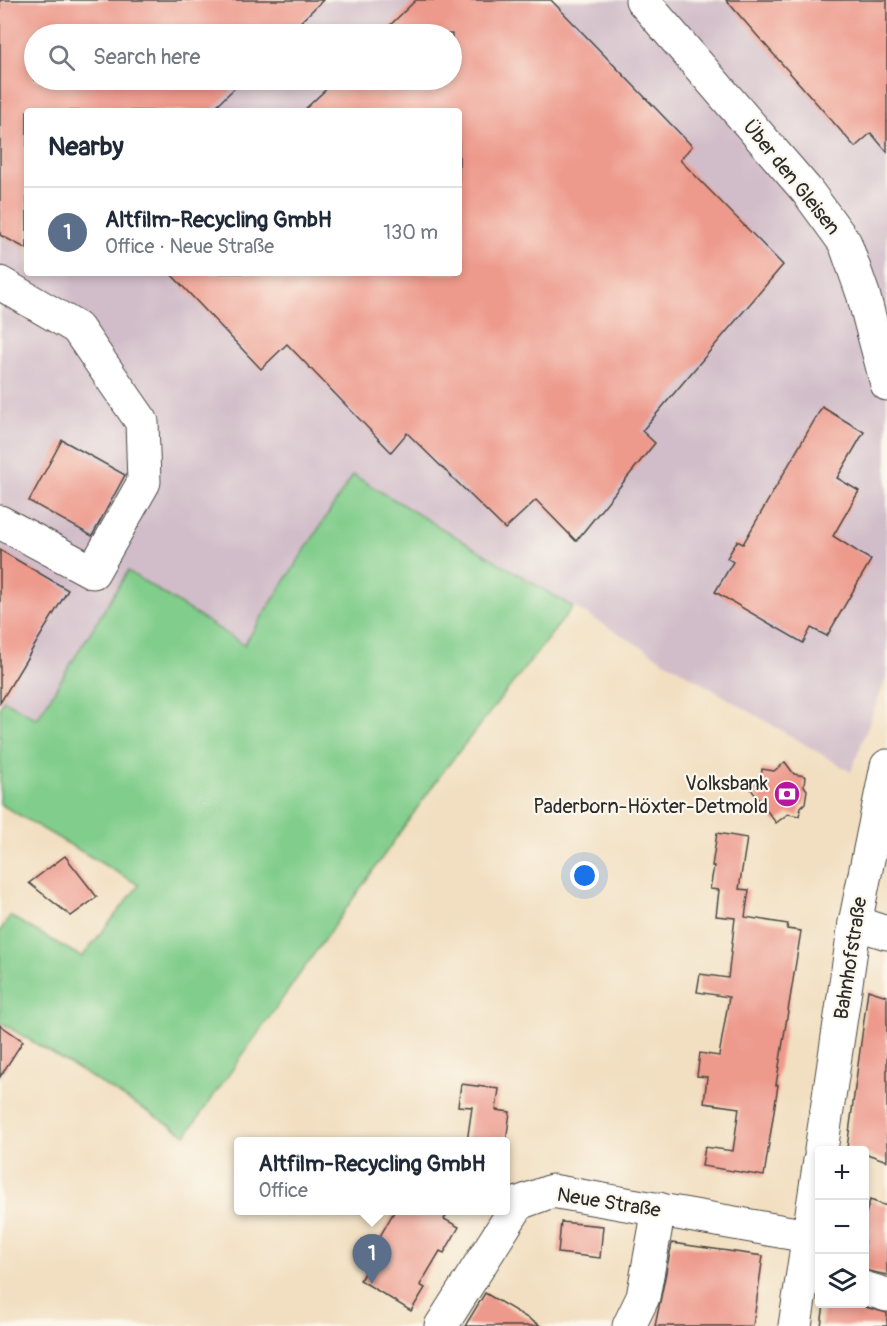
<!DOCTYPE html>
<meta charset="utf-8">
<style>
body{margin:0;font-family:Pangolin,sans-serif;background:#f2f2f3;color:#1f2937}
.controls{position:absolute;right:18px;bottom:18px;display:grid;overflow:hidden;border-radius:6px;box-shadow:0 3px 9px #0003}
.controls button{width:54px;height:54px;display:grid;place-items:center;padding:0;border:0;border-bottom:2px solid #e0e1e3;background:#fff;color:#1f2937;font:30px sans-serif}
.you{position:absolute;left:585px;top:876px;width:21px;height:21px;margin:-15px;border:4px solid #fff;border-radius:50%;background:#1a73e8;box-shadow:0 0 0 9px #1a73e833}
.badge{display:grid;place-items:center;width:39px;height:39px;border-radius:50%;background:#ea580c;color:#fff;font-size:20px;font-weight:700}
.pin{position:absolute;translate:-50% -50px;filter:drop-shadow(0 2px 3px #0008)}
.pin::after{content:'';position:absolute;top:32px;width:21px;height:18px;background:inherit;clip-path:polygon(0 0,100% 0,50% 100%)}
.popup{position:absolute;left:234px;top:1137px;width:276px;height:78px;box-sizing:border-box;display:grid;place-content:center;border-radius:6px;background:#fff;filter:drop-shadow(0 2px 4px #0005);font-size:20px;white-space:nowrap;color:#747a83}
.popup b{font-size:22px;color:#1f2937}
.popup::after{content:'';position:absolute;left:50%;top:100%;margin-left:-12px;border:12px solid transparent;border-top-color:#fff}
.list{margin:0;padding:0;list-style:none}
h2{display:flex;justify-content:space-between;align-items:center;height:78px;margin:0;padding:0 24px;font-size:26px}
h2 small{font-size:20px;font-weight:400;color:#747a83}
.list li{display:grid;grid-template-columns:39px 1fr auto;gap:18px;align-items:center;box-sizing:border-box;height:90px;padding:0 24px;border-top:2px solid #e0e1e3}
.list b{display:block;font-size:22px;white-space:nowrap}
.list p{margin:0;font-size:20px;white-space:nowrap;color:#747a83}
.list em{font-size:20px;font-style:normal;color:#747a83}
.icon{flex:none;width:33px;height:33px;fill:none;stroke:currentColor;stroke-width:2;stroke-linecap:round;stroke-linejoin:round}
.map{position:relative;flex:none;width:887px;height:1326px;overflow:hidden}
.search{position:absolute;background:#fff;box-shadow:0 3px 9px #0003;left:24px;top:24px;width:438px;height:66px;display:flex;align-items:center;gap:15px;box-sizing:border-box;padding:0 21px;border-radius:33px;color:#747a83;font-size:22px}
.panel{position:absolute;background:#fff;box-shadow:0 3px 9px #0003;left:24px;top:108px;width:438px;height:168px;border-radius:6px}
.map>svg:first-child{display:block}
</style>
<div class="map">
<svg width="887" height="1326" viewBox="0 0 887 1326">
<rect width="100%" height="100%" fill="#fbf7ec"/>
<filter id="ink" filterUnits="userSpaceOnUse"><feTurbulence type="fractalNoise" baseFrequency=".0167" numOctaves="2"/><feDisplacementMap in="SourceGraphic" scale="12" xChannelSelector="R" yChannelSelector="G"/><feConvolveMatrix kernelMatrix="1 2 1 2 8 2 1 2 1" color-interpolation-filters="sRGB"/></filter>
<filter id="wash" filterUnits="userSpaceOnUse"><feTurbulence type="fractalNoise" baseFrequency=".008" numOctaves="4" result="noise"/><feDisplacementMap in="SourceGraphic" scale="24" xChannelSelector="R" yChannelSelector="G"/><feGaussianBlur stdDeviation="1.35" result="paint"/><feColorMatrix in="noise" values="0 0 0 0 0 0 0 0 0 0 0 0 0 0 0 0 0 1.4 0 .05"/><feComposite in="paint" operator="in"/></filter>
<g filter="url(#wash)">
<rect width="100%" height="100%" fill="#f2dfc1"/>
<!-- industrial -->
<path fill="#d1bdc9" fill-rule="evenodd" d="M 0,0 L 887,0 L 887,675 L 851,772 L 353,475 L 244,645 L 128,571 L 37,719 L 4,700 L 0,706 ZM 34,34 L 452,34 L 452,80 L 34,80 ZM 27,111 L 459,111 L 459,273 L 27,273 Z"/>
<!-- green -->
<path fill="#81cd8b" stroke="#567c5b" stroke-width="1.5" d="M 353,475 L 573,607 L 442,773 L 186,1135 L 0,1022 L 0,931 L 10,916 L 82,957 L 139,885 L 0,804 L 0,706 L 4,700 L 37,719 L 128,571 L 244,645 Z"/>
<g id="blocks">
<!-- building -->
<g fill="#ed998b">
<path d="M 0,0 L 323,0 L 288,34 L 34,34 L 34,80 L 243,80 L 211,111 L 27,111 L 27,249 L 0,235 Z"/>
<path d="M 416,0 L 551,0 L 692,146 L 680,160 L 783,265 L 642,431 L 655,443 L 576,541 L 536,500 L 505,529 L 407,433 L 391,452 L 287,344 L 261,369 L 170,273 L 459,273 L 459,111 L 303,111 L 336,80 L 452,80 L 452,34 L 381,34 Z"/>
<path d="M 726,0 L 887,0 L 887,152 L 871,133 L 855,147 Z"/>
<path d="M 822,407 L 864,432 L 837,478 L 859,491 L 833,536 L 871,560 L 827,636 L 811,628 L 803,643 L 715,592 L 733,562 L 727,558 L 737,541 L 743,544 Z"/>
<path d="M 62,440 L 125,475 L 92,536 L 29,501 Z"/>
<path d="M 0,550 L 68,590 L 0,703 Z"/>
<path d="M 785,762 L 794,774 L 805,776 L 804,786 L 807,790 L 805,803 L 801,807 L 799,816 L 788,814 L 776,823 L 750,788 L 761,780 L 762,769 L 774,771 Z"/>
<path d="M 717,833 L 747,838 L 739,889 L 749,890 L 745,917 L 788,924 L 787,929 L 801,931 L 776,1085 L 778,1085 L 764,1176 L 702,1166 L 705,1147 L 733,1151 L 739,1108 L 704,1103 L 707,1077 L 697,1076 L 700,1053 L 719,1056 L 729,997 L 697,992 L 700,974 L 728,978 L 735,918 L 716,916 L 719,890 L 710,889 L 714,866 L 712,866 Z"/>
<path d="M 65,856 L 97,897 L 71,916 L 29,883 Z"/>
<path d="M 868,990 L 887,996 L 887,1161 L 864,1153 L 864,1150 L 847,1148 Z"/>
<path d="M 0,1025 L 23,1041 L 0,1077 Z"/>
<path d="M 461,1084 L 499,1089 L 496,1110 L 510,1112 L 506,1142 L 467,1142 L 472,1107 L 458,1106 Z"/>
<path d="M 870,1200 L 887,1206 L 887,1275 L 864,1270 L 864,1220 Z"/>
<path d="M 395,1210 L 450,1210 L 444,1219 L 459,1227 L 444,1253 L 440,1251 L 420,1285 L 425,1288 L 411,1311 L 360,1280 L 374,1256 L 370,1254 Z"/>
<path d="M 561,1222 L 603,1226 L 600,1258 L 558,1253 Z"/>
<path d="M 672,1243 L 763,1256 L 753,1326 L 655,1326 Z"/>
<path d="M 485,1293 L 541,1326 L 465,1326 Z"/>
<path d="M 824,1304 L 854,1304 L 887,1313 L 887,1326 L 821,1326 Z"/>
</g>
</g>
</g>
<g filter="url(#ink)">
<use href="#blocks" fill-opacity="0" stroke="#494642" stroke-width="1.5"/>
<g fill="none" stroke-linecap="round" stroke-linejoin="round">
<defs>
<g id="minor">
<path d="M 642,0 L 807,191 L 845,243 L 863,294 L 887,384"/>
<path d="M 0,283 L 77,328 L 142,422 L 144,482 L 93,572 L 0,522"/>
<path d="M 855,923 L 887,933"/>
<path d="M 864,1288 L 887,1295"/>
<path d="M 441,1326 L 519,1203 L 552,1191 L 808,1236"/>
<path d="M 629,1326 L 643,1297 L 659,1209"/>
</g>
<g id="major">
<path d="M 821,1150 L 855,923 L 887,766"/>
<path d="M 795,1326 L 820,1160"/>
</g>
</defs>
<!-- minor casing -->
<use href="#minor" stroke="#494642" stroke-width="35"/>
<!-- major casing -->
<use href="#major" stroke="#494642" stroke-width="35"/>
<!-- minor -->
<use href="#minor" stroke="#fff" stroke-width="33"/>
<!-- major -->
<use href="#major" stroke="#fff" stroke-width="33"/>
</g>
</g>
<!-- icons -->
<defs>
<symbol id="bank-disc" viewBox="-11 -11 22 22"><circle r="9.5" fill="#b5179e" stroke="#fbf7ec"/><path d="M-6-4H6V4H-6ZM0-2.3a2.3 2.3 0 1 0 0 4.6a2.3 2.3 0 1 0 0-4.6Z" fill="#fff"/></symbol>
</defs>
<g fill-rule="evenodd">
<use href="#bank-disc" x="772" y="779" width="30" height="30"/>
</g>
<g text-anchor="middle" stroke-width="4.5" stroke-linejoin="round" paint-order="stroke">
<!-- street labels -->
<g font-size="20" fill="#2b2b2b" stroke="#fbf7ec">
<text transform="translate(792 177) rotate(51)" y="7">Über den Gleisen</text>
<text transform="translate(850 958) rotate(-81)" y="7">Bahnhofstraße</text>
<text transform="translate(609 1202) rotate(9)" y="7">Neue Straße</text>
</g>
<!-- poi labels -->
<g font-size="20" fill="#2b2b2b" stroke="#fbf7ec" text-anchor="end">
<text x="768" y="790">Volksbank<tspan x="768" dy="23">Paderborn-Höxter-Detmold</tspan></text>
</g>
</g>
</svg>
<div class="controls">
<button>+</button>
<button>−</button>
<button><svg class="icon" aria-label="layers" viewBox="0 0 24 24"><path d="M12 4l9 5-9 5-9-5zM3 14l9 5 9-5"/></svg></button>
</div>
<div class="you"></div>
<div class="pin badge" style="left:372px;top:1284px;background:#5c6f8a">1</div>
<div class="popup"><b>Altfilm-Recycling GmbH</b>Office</div>
<div class="search"><svg class="icon" aria-label="search" viewBox="0 0 24 24"><circle cx="10" cy="10" r="6"/><path d="M15 15l6 6"/></svg>Search here</div>
<section class="panel">
<h2>Nearby<small></small></h2>
<ul class="list">
<li><span class="badge" style="background:#5c6f8a">1</span><div><b>Altfilm-Recycling GmbH</b><p>Office · Neue Straße</p></div><em>130 m</em></li>
</ul>
</section>
</div>
